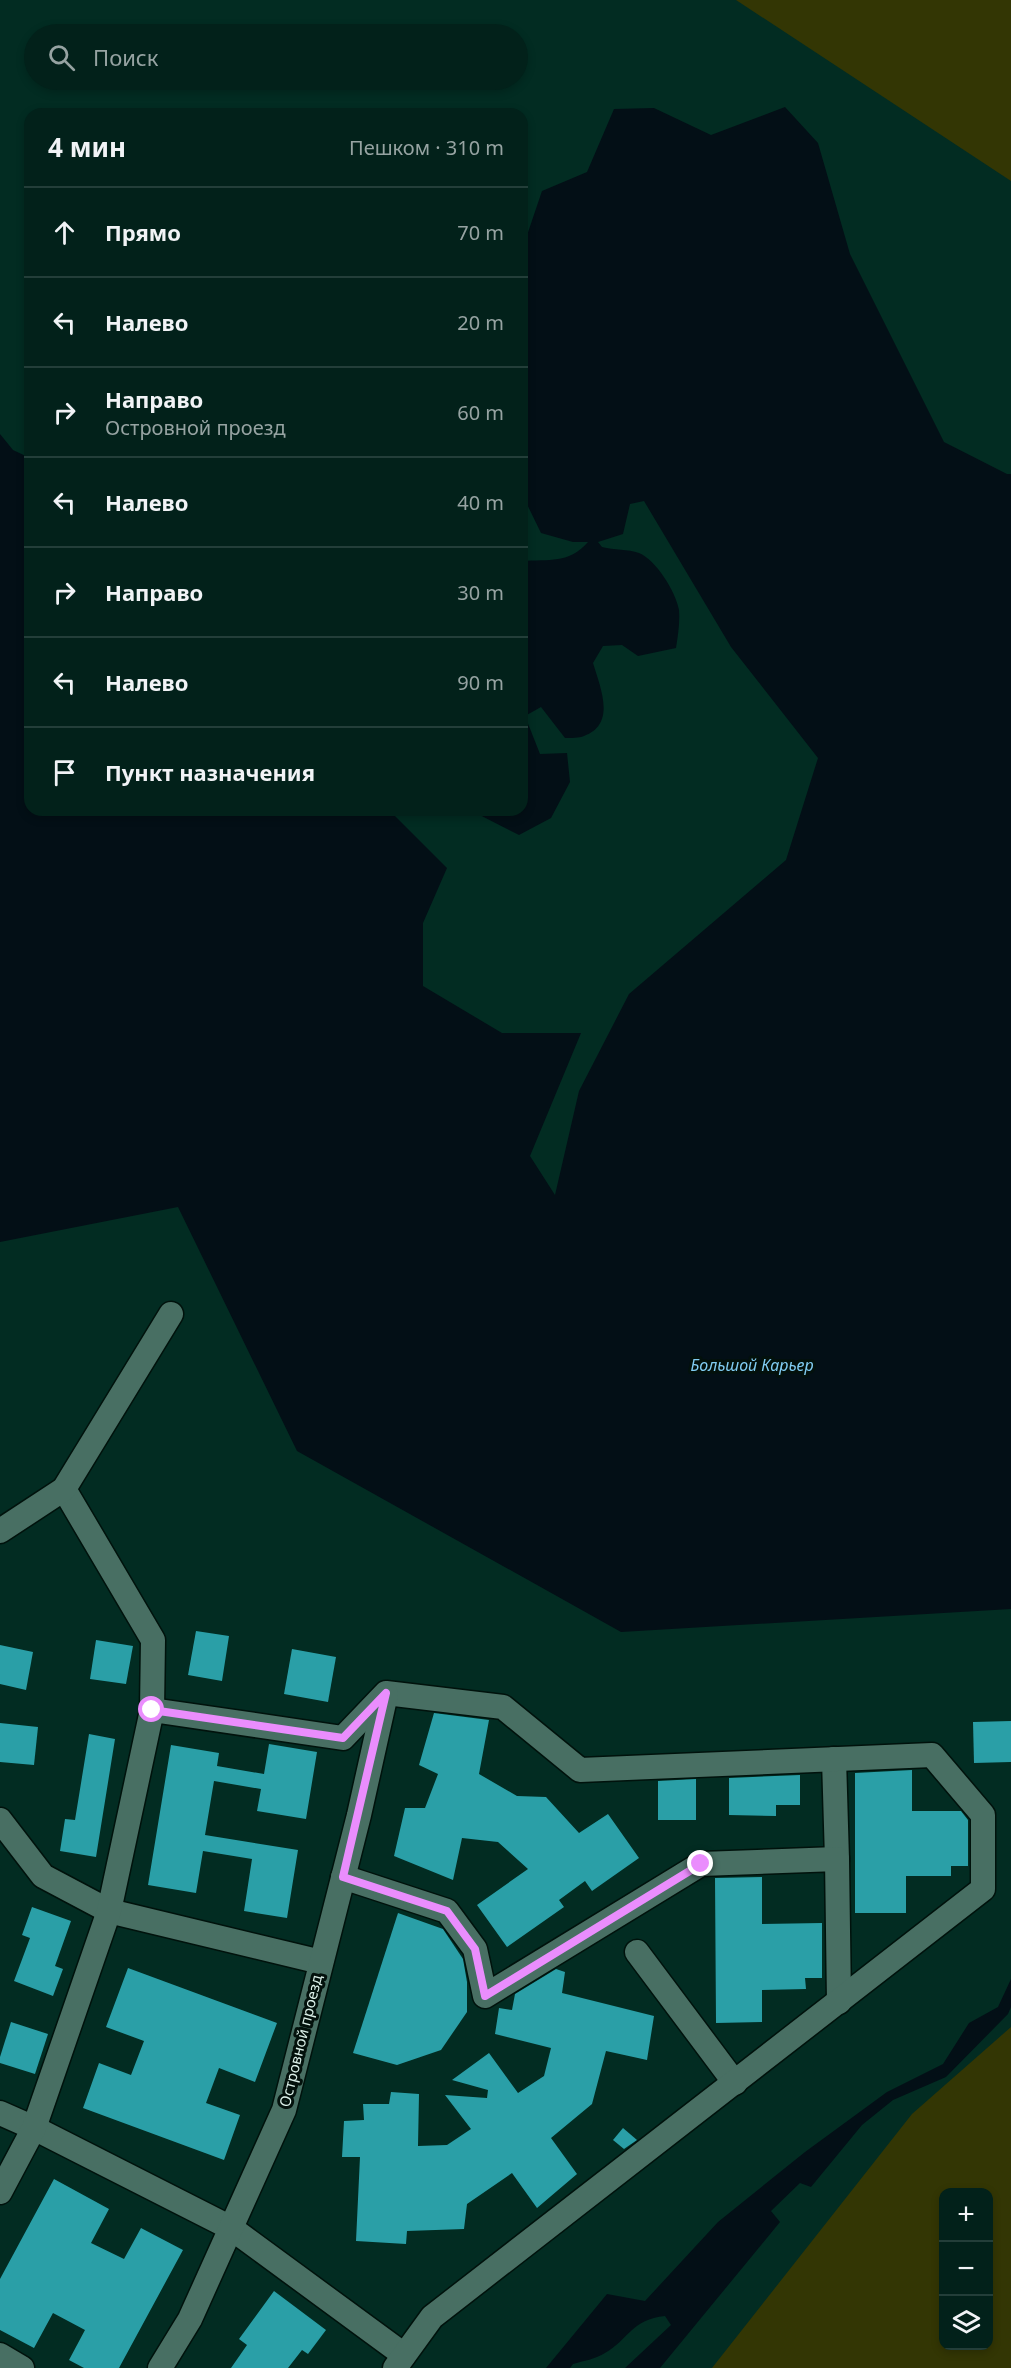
<!DOCTYPE html>
<html lang="ru">
<meta charset="utf-8">
<style>
body{margin:0;font-family:"Noto Sans",sans-serif;background:#0c2923;color:#f1f3f6}
.controls{position:absolute;right:18px;bottom:18px;display:grid;overflow:hidden;border-radius:12px;box-shadow:0 3px 9px #0003}
.controls button{width:54px;height:54px;display:grid;place-items:center;padding:0;border:0;border-bottom:2px solid #233e39;background:#02211a;color:#f1f3f6;font:30px sans-serif}
.stop{position:absolute;width:18px;height:18px;margin:-14px;border:4px solid #ea8dfd;border-radius:50%;background:#fff}
.stop.end{background:#ea8dfd;border-color:#fff;box-shadow:0 2px 6px #0008}
.list{margin:0;padding:0;list-style:none}
h2{display:flex;justify-content:space-between;align-items:center;height:78px;margin:0;padding:0 24px;font-size:26px}
h2 small{font-size:20px;font-weight:400;color:#96a3a2}
.list li{display:grid;grid-template-columns:39px 1fr auto;gap:18px;align-items:center;box-sizing:border-box;height:90px;padding:0 24px;border-top:2px solid #233e39}
.list b{display:block;font-size:22px;white-space:nowrap}
.list p{margin:0;font-size:20px;white-space:nowrap;color:#96a3a2}
.list em{font-size:20px;font-style:normal;color:#96a3a2}
.icon{flex:none;width:33px;height:33px;fill:none;stroke:currentColor;stroke-width:2;stroke-linecap:round;stroke-linejoin:round}
.map{position:relative;flex:none;width:1011px;height:2368px;overflow:hidden}
.search{position:absolute;background:#02211a;box-shadow:0 3px 9px #0003;left:24px;top:24px;width:504px;height:66px;display:flex;align-items:center;gap:15px;box-sizing:border-box;padding:0 21px;border-radius:33px;color:#96a3a2;font-size:22px}
.panel{position:absolute;background:#02211a;box-shadow:0 3px 9px #0003;left:24px;top:108px;width:504px;height:708px;border-radius:18px}
.map>svg:first-child{display:block}
</style>
<div class="map">
<svg width="1011" height="2368" viewBox="0 0 1011 2368">
<rect width="100%" height="100%" fill="#022c22"/>
<!-- green -->
<g fill="#333604" fill-rule="evenodd">
<path d="M 736,0 L 1011,0 L 1011,181 Z"/>
<path d="M 1011,2027 L 1011,2368 L 712,2368 L 912,2114 ZM 944,2192 L 988,2192 L 988,2346 L 944,2346 Z"/>
</g>
<!-- water -->
<g fill="#030f16">
<path d="M 785,107 L 818,143 L 850,254 L 944,442 L 1007,474 L 1011,474 L 1011,1609 L 621,1632 L 297,1451 L 178,1207 L 0,1242 L 0,434 L 13,450 L 30,458 L 30,810 L 389,810 L 447,868 L 423,923 L 423,986 L 502,1033 L 581,1033 L 530,1156 L 555,1195 L 579,1091 L 629,994 L 786,860 L 818,758 L 731,647 L 644,501 L 630,504 L 623,534 L 598,542 L 602,547 C 614,550 628,549 639,553 C 656,560 676,592 679,610 C 680,623 678,635 676,648 L 638,656 L 622,645 L 603,646 L 593,663 C 600,687 617,724 584,736 C 579,738 571,738 565,738 L 541,707 L 525,716 L 540,754 L 567,753 L 570,782 L 551,818 L 519,835 L 470,810 L 522,810 L 522,561 C 549,559 569,564 588,542 L 573,542 L 541,533 L 522,494 L 522,250 L 542,191 L 587,172 L 614,109 L 654,108 L 711,135 Z"/>
<path d="M 1011,1979 L 1011,2007 L 1008,2014 L 946,2077 L 893,2100 L 862,2125 L 811,2187 L 800,2183 L 771,2211 L 780,2222 L 660,2368 L 625,2368 L 671,2325 L 665,2316 C 632,2319 628,2340 605,2353 C 596,2359 583,2361 573,2364 L 570,2368 L 546,2368 L 607,2294 L 645,2301 L 718,2222 L 805,2152 L 887,2092 L 943,2064 L 969,2023 L 998,2007 Z"/>
</g>
<!-- building -->
<g fill="#2a9fa7">
<path d="M 196,1631 L 229,1636 L 222,1681 L 188,1675 Z"/>
<path d="M 96,1640 L 133,1646 L 126,1684 L 90,1679 Z"/>
<path d="M 0,1645 L 33,1652 L 26,1690 L 0,1684 Z"/>
<path d="M 292,1649 L 336,1657 L 328,1702 L 284,1694 Z"/>
<path d="M 434,1713 L 489,1720 L 479,1774 L 517,1796 L 546,1797 L 579,1833 L 608,1814 L 639,1858 L 592,1891 L 585,1881 L 559,1900 L 564,1907 L 507,1947 L 477,1905 L 528,1869 L 498,1842 L 462,1838 L 453,1880 L 394,1856 L 405,1808 L 425,1808 L 438,1774 L 419,1765 Z"/>
<path d="M 1011,1721 L 1011,1762 L 974,1763 L 973,1722 Z"/>
<path d="M 0,1723 L 38,1727 L 34,1765 L 0,1762 Z"/>
<path d="M 89,1734 L 115,1739 L 96,1857 L 60,1851 L 65,1819 L 75,1820 Z"/>
<path d="M 269,1744 L 317,1752 L 306,1819 L 257,1811 L 261,1789 L 214,1781 L 205,1835 L 298,1850 L 287,1918 L 244,1911 L 252,1859 L 203,1851 L 196,1893 L 148,1885 L 171,1745 L 219,1753 L 217,1766 L 264,1774 Z"/>
<path d="M 912,1770 L 912,1811 L 961,1811 L 968,1820 L 968,1866 L 951,1866 L 951,1876 L 906,1876 L 906,1913 L 855,1913 L 855,1773 Z"/>
<path d="M 800,1775 L 800,1805 L 776,1805 L 776,1816 L 729,1815 L 729,1778 Z"/>
<path d="M 696,1779 L 696,1820 L 658,1820 L 658,1781 Z"/>
<path d="M 762,1877 L 762,1924 L 822,1923 L 822,1978 L 805,1978 L 806,1989 L 762,1990 L 762,2022 L 716,2023 L 715,1878 Z"/>
<path d="M 32,1907 L 71,1921 L 55,1966 L 63,1969 L 53,1996 L 14,1981 L 30,1938 L 22,1935 Z"/>
<path d="M 398,1913 L 443,1929 L 463,1959 L 467,1982 L 467,2012 L 441,2050 L 397,2065 L 353,2053 Z"/>
<path d="M 128,1968 L 277,2023 L 255,2082 L 219,2068 L 206,2103 L 240,2115 L 224,2160 L 83,2108 L 99,2063 L 131,2075 L 144,2041 L 106,2027 Z"/>
<path d="M 556,1969 L 565,1972 L 562,1993 L 654,2016 L 647,2060 L 606,2051 L 592,2104 L 551,2138 L 577,2174 L 537,2208 L 512,2173 L 467,2204 L 464,2229 L 407,2231 L 406,2244 L 356,2241 L 360,2157 L 342,2157 L 344,2121 L 364,2120 L 363,2104 L 389,2104 L 391,2092 L 419,2094 L 418,2146 L 447,2145 L 471,2129 L 445,2095 L 487,2098 L 488,2090 L 452,2080 L 489,2053 L 518,2093 L 544,2076 L 551,2048 L 495,2034 L 499,2008 L 512,2010 L 515,1994 Z"/>
<path d="M 11,2022 L 48,2034 L 35,2074 L 0,2063 L 0,2057 Z"/>
<path d="M 623,2128 L 637,2140 L 624,2149 L 613,2140 Z"/>
<path d="M 54,2179 L 109,2209 L 91,2243 L 124,2259 L 141,2228 L 183,2250 L 119,2368 L 84,2368 L 69,2360 L 85,2330 L 53,2313 L 34,2348 L 0,2330 L 0,2279 Z"/>
<path d="M 274,2291 L 326,2330 L 308,2354 L 302,2350 L 288,2368 L 231,2368 L 247,2345 L 239,2339 Z"/>
</g>
<g fill="none" stroke-linecap="round" stroke-linejoin="round">
<defs>
<g id="minor">
<path d="M 64,1489 L 153,1640 L 152,1710"/>
<path d="M 0,1531 L 64,1489 L 171,1314"/>
<path d="M 834,1759 L 837,1859"/>
<path d="M 0,1820 L 43,1876 L 109,1911 L 321,1962"/>
<path d="M 343,1877 L 447,1911 L 475,1949 L 485,1996 L 701,1864 L 837,1859 L 839,2002"/>
<path d="M 637,1952 L 735,2083"/>
<path d="M 0,2113 L 34,2128 L 231,2228 L 404,2355"/>
<path d="M 0,2192 L 34,2128 L 109,1911 L 152,1710 L 343,1738 L 386,1693 L 503,1707 L 580,1770 L 932,1755 L 983,1815 L 983,1889 L 432,2317 L 395,2368"/>
<path d="M 0,2355 L 22,2368"/>
<path d="M 160,2368 L 190,2319 L 284,2110 L 359,1815 L 386,1694"/>
</g>
</defs>
<!-- minor casing -->
<use href="#minor" stroke="#00120c" stroke-width="27"/>
<!-- minor -->
<use href="#minor" stroke="#486f63" stroke-width="24"/>
</g>
<g fill="none" stroke-linecap="round" stroke-linejoin="round">
<!-- route -->
<path stroke="#ea8dfd" stroke-width="8" d="M 152,1710 L 343,1738 L 386,1693 L 343,1877 L 447,1911 L 475,1949 L 485,1996 L 701,1864"/>
</g>
<g text-anchor="middle" stroke-width="6" stroke-linejoin="round" paint-order="stroke">
<!-- street labels -->
<g font-size="15" fill="#dbf0e9" stroke="#03110c">
<text transform="translate(301 2041) rotate(-76)" y="5">Островной проезд</text>
</g>
<!-- water labels -->
<g font-size="16" font-style="italic" fill="#81ccf2" stroke="#03110c">
<text x="752" y="1371">Большой Карьер</text>
</g>
</g>
</svg>
<div class="controls">
<button>+</button>
<button>−</button>
<button><svg class="icon" aria-label="layers" viewBox="0 0 24 24"><path d="M12 4l9 5-9 5-9-5zM3 14l9 5 9-5"/></svg></button>
</div>
<div class="stop" style="left:152px;top:1710px"></div>
<div class="stop end" style="left:701px;top:1864px"></div>
<div class="search"><svg class="icon" aria-label="search" viewBox="0 0 24 24"><circle cx="10" cy="10" r="6"/><path d="M15 15l6 6"/></svg>Поиск</div>
<section class="panel">
<h2>4 мин<small>Пешком · 310 m</small></h2>
<ul class="list">
<li><svg class="icon" aria-label="ahead" viewBox="0 0 24 24"><path d="M12 20V5M6 11l6-6 6 6"/></svg><div><b>Прямо</b></div><em>70 m</em></li>
<li><svg class="icon" aria-label="left" viewBox="0 0 24 24"><path d="M17 20v-9H6M10 6l-5 5 5 5"/></svg><div><b>Налево</b></div><em>20 m</em></li>
<li><svg class="icon" aria-label="right" viewBox="0 0 24 24"><path d="M7 20v-9h11M14 6l5 5-5 5"/></svg><div><b>Направо</b><p>Островной проезд</p></div><em>60 m</em></li>
<li><svg class="icon" aria-label="left" viewBox="0 0 24 24"><path d="M17 20v-9H6M10 6l-5 5 5 5"/></svg><div><b>Налево</b></div><em>40 m</em></li>
<li><svg class="icon" aria-label="right" viewBox="0 0 24 24"><path d="M7 20v-9h11M14 6l5 5-5 5"/></svg><div><b>Направо</b></div><em>30 m</em></li>
<li><svg class="icon" aria-label="left" viewBox="0 0 24 24"><path d="M17 20v-9H6M10 6l-5 5 5 5"/></svg><div><b>Налево</b></div><em>90 m</em></li>
<li><svg class="icon" aria-label="arrive" viewBox="0 0 24 24"><path d="M6 21V4h12l-3 4 3 4H6"/></svg><div><b>Пункт назначения</b></div></li>
</ul>
</section>
</div>
